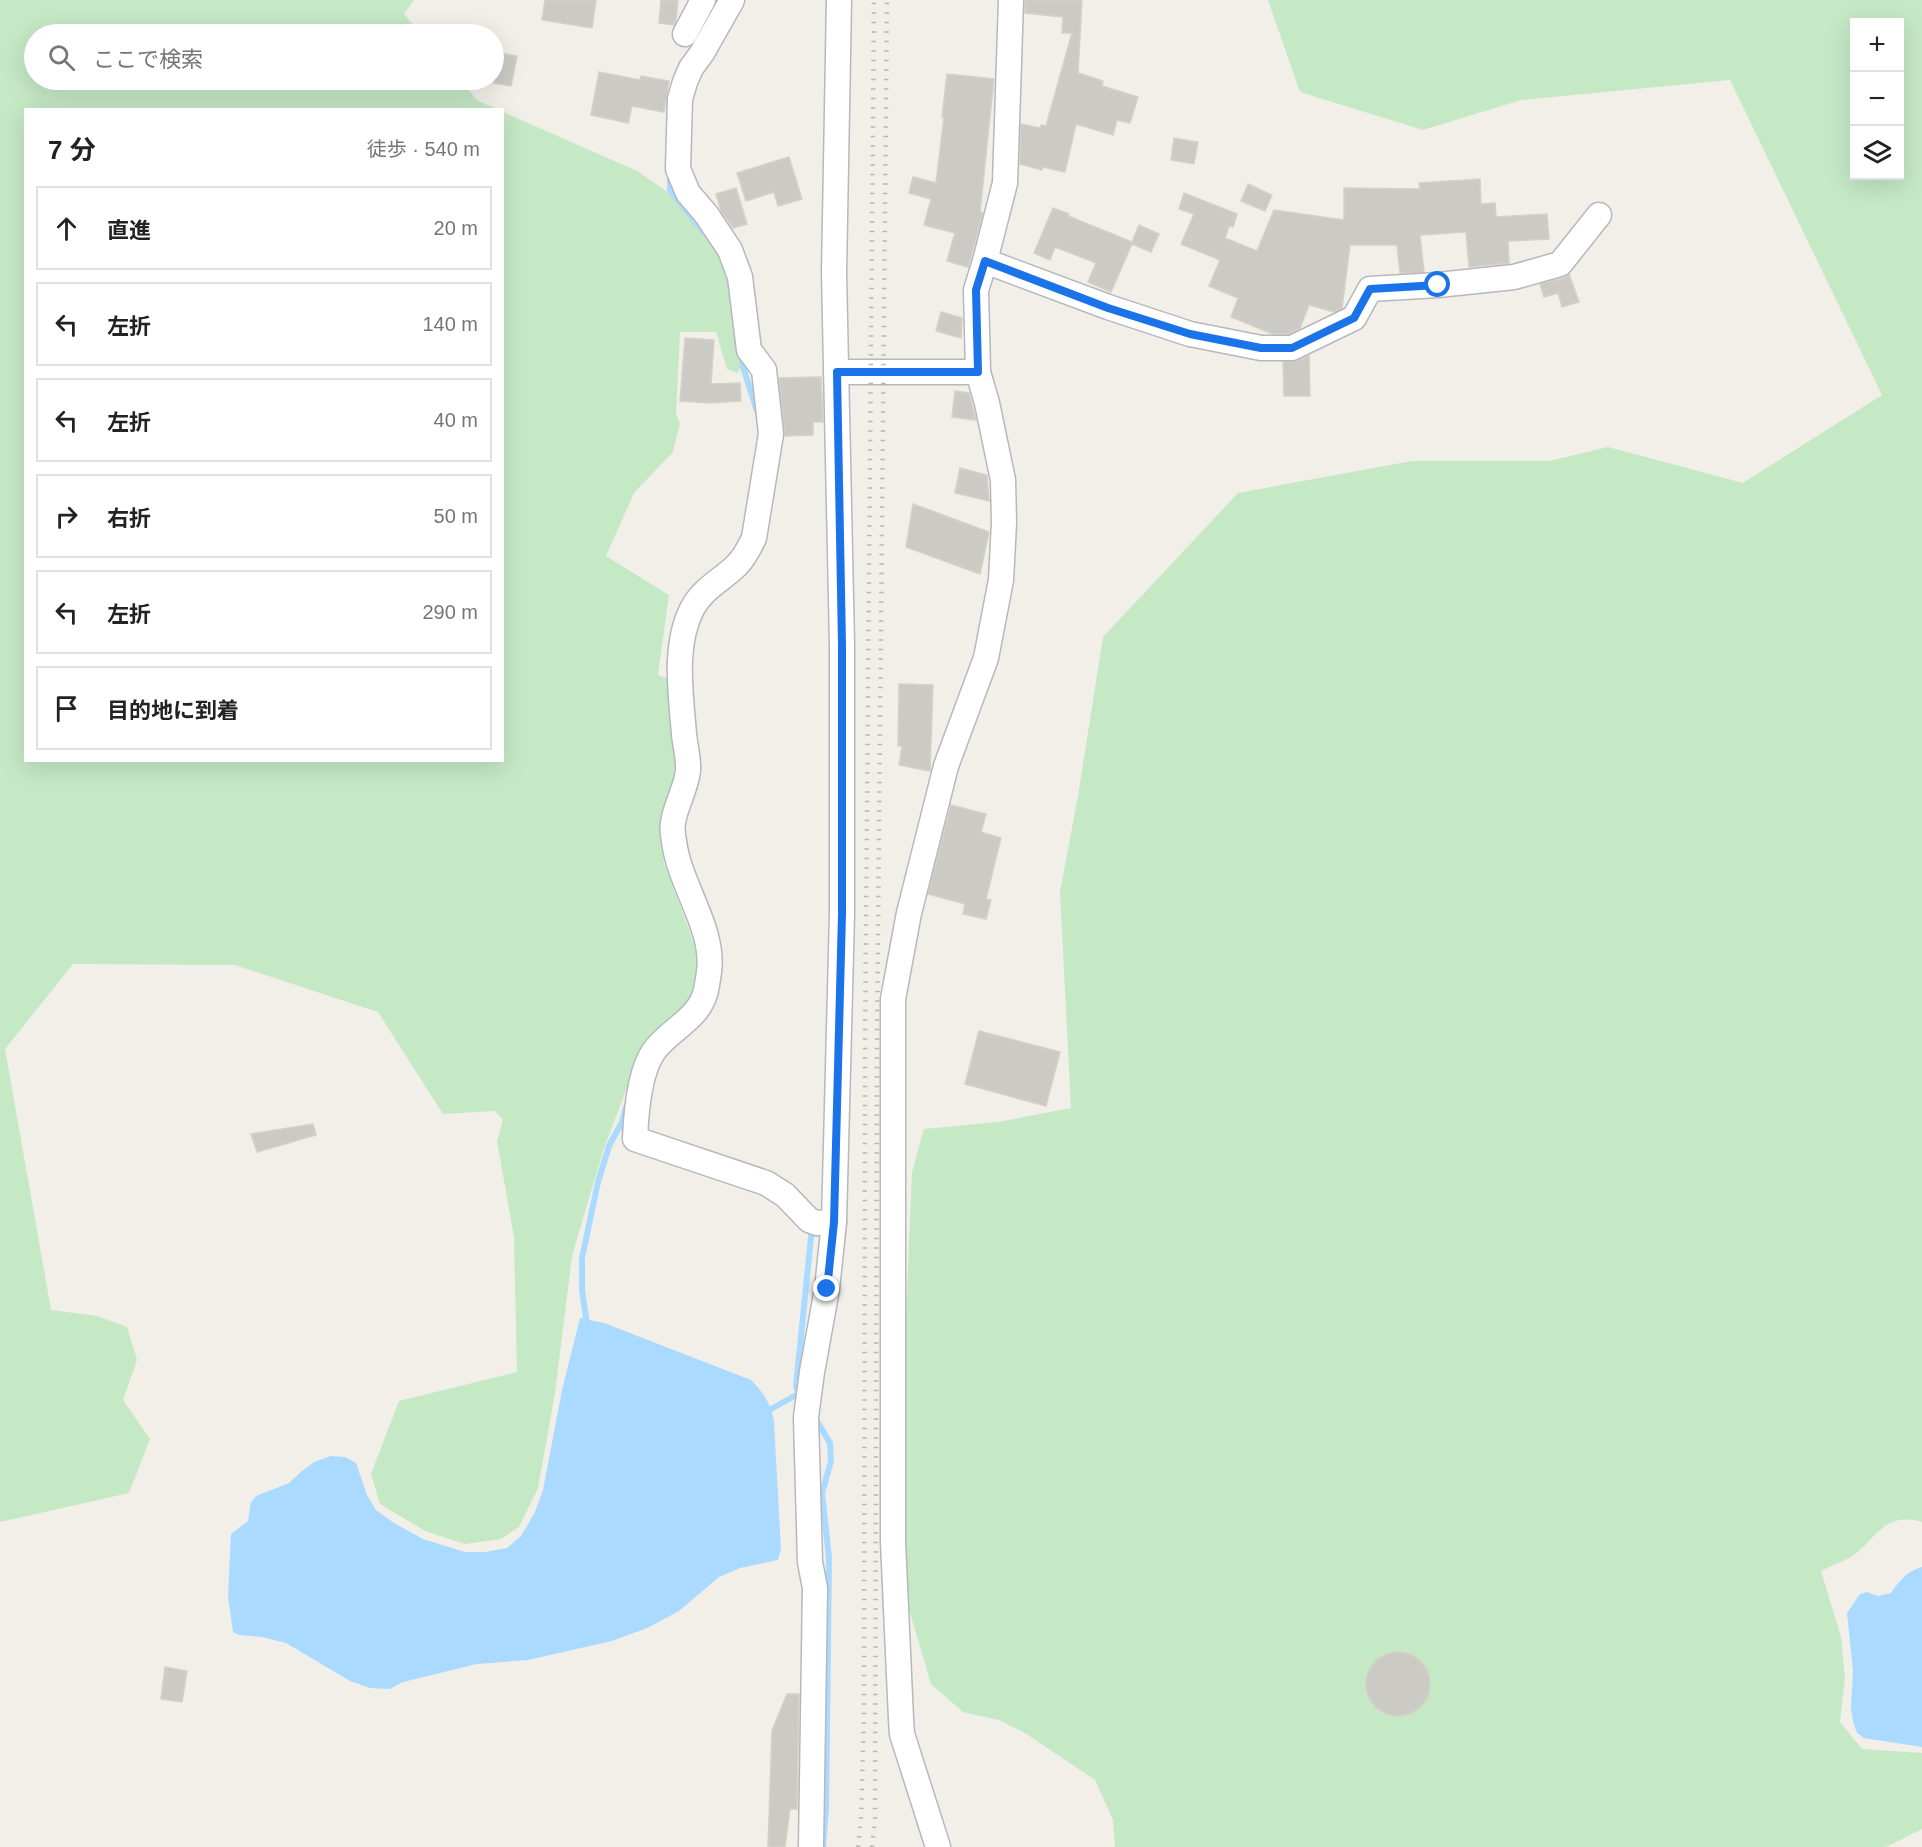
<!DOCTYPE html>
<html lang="ja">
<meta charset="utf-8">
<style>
body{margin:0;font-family:Arial,"Noto Sans JP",sans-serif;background:#f6f6f6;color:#222}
.controls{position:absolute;right:18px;top:18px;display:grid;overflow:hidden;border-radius:0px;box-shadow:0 6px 24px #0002}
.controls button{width:54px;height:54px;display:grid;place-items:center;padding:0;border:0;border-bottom:2px solid #e0e0e0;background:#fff;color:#222;font:30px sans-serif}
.stop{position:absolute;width:18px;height:18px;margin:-14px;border:4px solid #1a73e8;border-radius:50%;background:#fff}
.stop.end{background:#1a73e8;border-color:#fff;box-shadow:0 2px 6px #0008}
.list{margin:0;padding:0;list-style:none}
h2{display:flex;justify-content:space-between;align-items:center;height:78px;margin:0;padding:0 24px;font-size:26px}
h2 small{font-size:20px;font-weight:400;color:#767676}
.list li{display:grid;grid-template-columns:39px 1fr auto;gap:18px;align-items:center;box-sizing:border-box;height:84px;margin:0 12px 12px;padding:0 12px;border:2px solid #e0e0e0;border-radius:0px}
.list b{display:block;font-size:22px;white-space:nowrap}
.list em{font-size:20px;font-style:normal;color:#767676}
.icon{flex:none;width:33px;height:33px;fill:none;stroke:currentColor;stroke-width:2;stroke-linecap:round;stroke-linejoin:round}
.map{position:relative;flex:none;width:1922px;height:1847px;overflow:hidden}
.search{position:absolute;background:#fff;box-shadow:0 6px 24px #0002;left:24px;top:24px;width:480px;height:66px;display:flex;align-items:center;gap:15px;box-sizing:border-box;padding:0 21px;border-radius:33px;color:#767676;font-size:22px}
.panel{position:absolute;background:#fff;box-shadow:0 6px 24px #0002;left:24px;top:108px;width:480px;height:654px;border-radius:0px}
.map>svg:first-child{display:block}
</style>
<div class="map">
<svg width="1922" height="1847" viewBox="0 0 1922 1847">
<rect width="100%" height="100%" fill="#f1efe8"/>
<!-- green -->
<g fill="#c5e8c5" fill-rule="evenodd">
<path d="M 0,0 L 414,0 L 404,14 L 421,34 L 34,34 L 34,80 L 460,80 L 478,101 L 498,109 L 26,110 L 26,760 L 502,760 L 503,112 L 637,171 L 694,210 L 734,272 L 747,359 L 737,373 L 727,369 L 716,332 L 680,332 L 676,414 L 680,423 L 673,452 L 634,493 L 606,556 L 669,595 L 658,675 L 679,684 L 681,753 L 661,828 L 664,864 L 690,932 L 700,965 L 693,998 L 641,1050 L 603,1151 L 572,1256 L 555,1393 L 538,1488 L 519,1527 L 501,1539 L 465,1544 L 425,1531 L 380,1504 L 371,1474 L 399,1401 L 517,1372 L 514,1237 L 497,1141 L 503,1120 L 495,1111 L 443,1114 L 378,1012 L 235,965 L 73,964 L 5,1049 L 51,1310 L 97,1316 L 127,1327 L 137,1360 L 123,1400 L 150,1439 L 129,1493 L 0,1522 Z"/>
<path d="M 1268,0 L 1922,0 L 1922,1522 C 1883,1511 1877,1539 1851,1557 C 1842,1562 1830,1566 1821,1571 L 1841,1637 L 1845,1678 L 1840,1722 L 1862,1749 L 1922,1753 L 1922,1829 L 1886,1847 L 1115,1847 L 1113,1820 L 1095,1780 L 1025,1733 L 999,1720 L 963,1712 L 931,1684 L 903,1589 L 905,1341 L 912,1172 L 924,1129 L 998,1122 L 1071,1108 L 1060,892 L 1078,796 L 1103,637 L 1238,493 L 1412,461 L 1549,461 L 1608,447 L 1743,483 L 1882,395 L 1730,80 L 1521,100 L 1423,130 L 1300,92 ZM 1854,22 L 1900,22 L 1900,176 L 1854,176 Z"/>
</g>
<!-- water -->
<g fill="#aadaff">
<path d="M 580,1318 L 604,1323 L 751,1380 C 764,1393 771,1404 774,1422 L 781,1549 L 778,1560 L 740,1568 L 719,1577 L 679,1611 L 647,1628 L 612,1641 L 528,1660 L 477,1664 L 403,1682 L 390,1689 L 370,1688 L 350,1681 L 286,1643 L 262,1637 L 239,1635 L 233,1632 L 228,1596 L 231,1534 L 248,1521 L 251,1502 L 256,1496 L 289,1483 L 302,1471 L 314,1462 L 331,1456 L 345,1457 L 356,1463 L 367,1495 L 376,1510 L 394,1523 L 423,1539 L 465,1552 L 485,1552 L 507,1548 L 521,1536 L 535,1512 L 543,1490 L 562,1390 Z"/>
<path d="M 1922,1567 L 1922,1747 L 1864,1738 L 1857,1733 L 1853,1721 L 1851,1708 L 1853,1670 L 1847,1613 L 1860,1594 L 1867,1592 L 1878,1596 L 1891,1593 C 1899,1581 1907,1571 1922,1567 Z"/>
</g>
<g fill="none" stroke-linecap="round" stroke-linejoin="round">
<!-- stream -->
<g stroke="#aadaff" stroke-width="6">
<path d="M 670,174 L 670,190 L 703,231"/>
<path d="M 741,355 L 744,370 L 757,411"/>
<path d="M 626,1107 L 622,1122 L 632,1126"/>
<path d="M 587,1325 L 582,1290 L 582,1258 L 598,1182 L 609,1146 L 622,1122"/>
<path d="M 799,1395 L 796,1386 L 812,1227"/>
<path d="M 766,1412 L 798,1394"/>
<path d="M 814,1416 L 830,1443 L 831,1461 L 822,1493 L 829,1558 L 826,1808 L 823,1847"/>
</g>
</g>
<!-- building -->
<g fill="#cccac5" stroke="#d6d1c6" stroke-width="1.5">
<path d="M 545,0 L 596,0 L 592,28 L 542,20 Z"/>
<path d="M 661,0 L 678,0 L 676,20 L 674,25 L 659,23 Z"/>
<path d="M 1025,0 L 1082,0 L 1078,73 L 1103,81 L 1102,86 L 1138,97 L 1130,123 L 1117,120 L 1113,135 L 1076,124 L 1065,172 L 1043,167 L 1042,170 L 1020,164 L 1021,124 L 1040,128 L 1041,125 L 1046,126 L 1072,33 L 1062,33 L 1063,17 L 1025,13 Z"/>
<path d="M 494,52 L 517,56 L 511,86 L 494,83 Z"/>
<path d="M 599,72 L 640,80 L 641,76 L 669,81 L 664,112 L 632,106 L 628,123 L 591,115 Z"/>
<path d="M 947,74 L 994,79 L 980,212 L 983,213 L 968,267 L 947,261 L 955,233 L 924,225 L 931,199 L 909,193 L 913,177 L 936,183 L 944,117 L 942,117 Z"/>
<path d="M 1174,138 L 1198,142 L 1194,164 L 1171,160 Z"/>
<path d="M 789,157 L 802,199 L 778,206 L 774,192 L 746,201 L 737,173 Z"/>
<path d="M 1480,179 L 1481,204 L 1495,203 L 1496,217 L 1547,214 L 1549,239 L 1508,241 L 1509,263 L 1469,267 L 1466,232 L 1420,235 L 1424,272 L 1400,273 L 1397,245 L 1350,245 L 1342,308 L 1334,312 L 1309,305 L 1300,328 L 1289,334 L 1273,334 L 1231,317 L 1238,298 L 1209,286 L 1220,260 L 1181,244 L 1194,214 L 1179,209 L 1184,193 L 1237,214 L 1233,227 L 1229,226 L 1225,238 L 1257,251 L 1274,210 L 1344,220 L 1344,188 L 1420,189 L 1419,183 Z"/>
<path d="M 1248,184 L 1272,195 L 1265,211 L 1241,201 Z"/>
<path d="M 736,188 L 747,224 L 733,228 L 721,211 L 716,194 Z"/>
<path d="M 1053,208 L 1069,214 L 1068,216 L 1132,242 L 1139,225 L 1159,234 L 1151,252 L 1132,244 L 1111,292 L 1088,282 L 1096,263 L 1055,247 L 1050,260 L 1034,253 Z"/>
<path d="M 1569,274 L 1579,302 L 1562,307 L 1558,293 L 1544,297 L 1540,284 L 1564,278 Z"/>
<path d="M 941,312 L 962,318 L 961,338 L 936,331 Z"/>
<path d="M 685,338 L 714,340 L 711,384 L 740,383 L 741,401 L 709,403 L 680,401 Z"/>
<path d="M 1309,356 L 1310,396 L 1284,396 L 1283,362 L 1298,361 Z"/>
<path d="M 821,377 L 823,422 L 813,422 L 813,435 L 785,436 L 779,378 Z"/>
<path d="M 955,391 L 969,393 L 976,420 L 952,417 Z"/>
<path d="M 960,468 L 987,475 L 989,501 L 955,493 Z"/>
<path d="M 913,504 L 989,532 L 980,574 L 906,547 Z"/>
<path d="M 899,684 L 933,685 L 930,771 L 899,765 L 902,746 L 898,746 Z"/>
<path d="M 951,805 L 986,814 L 981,832 L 1001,838 L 986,899 L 991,900 L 986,919 L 963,914 L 965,904 L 928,894 Z"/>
<path d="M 979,1031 L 1060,1052 L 1046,1106 L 965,1084 Z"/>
<path d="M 313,1124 L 316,1135 L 257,1152 L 251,1134 Z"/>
<circle cx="1398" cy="1684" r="32"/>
<path d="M 165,1667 L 187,1671 L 182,1702 L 161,1699 Z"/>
<path d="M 787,1694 L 799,1694 L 797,1809 L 790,1809 L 785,1847 L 768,1847 L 772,1731 Z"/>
</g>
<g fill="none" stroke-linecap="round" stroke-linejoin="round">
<defs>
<g id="minor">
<path d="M 732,0 L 702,53 L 691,68 L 685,82 L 680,99 L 678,169 L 688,193 L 706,214 L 730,250 L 740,277 L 749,350 L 764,370 L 771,434 L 754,538 C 749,548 745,557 737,565 C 722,580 702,589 692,609 C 673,646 681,695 684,734 C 685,746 689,759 688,771 C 686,789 675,806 673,823 C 672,828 673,836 674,841 C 679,885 715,928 709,972 C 708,979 707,987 705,994 C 697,1020 669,1030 654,1051 C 639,1072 636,1114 635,1139 L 766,1183 L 785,1195 L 809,1220 L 817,1223 L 834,1222"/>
<path d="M 685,34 L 703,0"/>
<path d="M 985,261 L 1108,307 L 1190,334 L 1261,348 L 1292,348 L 1354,318 L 1370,289 L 1438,285 L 1514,277 L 1560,264 L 1599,215"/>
<path d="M 836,372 L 978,372"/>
<path d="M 811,1847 L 815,1588 L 810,1562 L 806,1417 L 812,1372 L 827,1289 L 834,1222 L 842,914 L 842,645 L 834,273 L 839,0"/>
<path d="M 938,1847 L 902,1734 L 901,1719 L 893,1542 L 893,999 L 909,913 L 946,766 L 986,658 L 1001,580 L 1004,523 L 1003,480 L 987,403 L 978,372 L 976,290 L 985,261 L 1005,183 L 1011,0"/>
</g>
</defs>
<!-- minor casing -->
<use href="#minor" stroke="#b5b8bc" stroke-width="27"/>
<!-- minor -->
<use href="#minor" stroke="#fff" stroke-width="24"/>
<!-- rail -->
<g stroke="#b6b7b8" stroke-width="4.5" stroke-dasharray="1.5 8" stroke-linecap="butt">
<path d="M 858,1847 L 861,1819 L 864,1716 L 865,1042 L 874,0"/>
<path d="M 872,1847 L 875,1818 L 877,1041 L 887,0"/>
</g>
</g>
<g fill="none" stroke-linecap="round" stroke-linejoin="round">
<!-- route -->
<path stroke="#1a73e8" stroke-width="8" d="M 827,1289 L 834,1222 L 842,914 L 842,645 L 837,372 L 978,372 L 976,290 L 985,261 L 1108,308 L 1190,334 L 1261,348 L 1292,348 L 1354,318 L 1370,289 L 1438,285"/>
</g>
</svg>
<div class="controls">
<button>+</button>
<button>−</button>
<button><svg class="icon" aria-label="layers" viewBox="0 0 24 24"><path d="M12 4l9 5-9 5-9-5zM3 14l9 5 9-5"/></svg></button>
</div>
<div class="stop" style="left:1438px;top:285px"></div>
<div class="stop end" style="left:827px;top:1289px"></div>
<div class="search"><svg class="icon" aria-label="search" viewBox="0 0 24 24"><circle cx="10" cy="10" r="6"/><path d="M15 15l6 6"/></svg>ここで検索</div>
<section class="panel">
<h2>7 分<small>徒歩 · 540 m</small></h2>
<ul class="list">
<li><svg class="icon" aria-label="ahead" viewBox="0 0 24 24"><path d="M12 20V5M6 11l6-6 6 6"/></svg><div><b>直進</b></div><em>20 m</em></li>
<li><svg class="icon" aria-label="left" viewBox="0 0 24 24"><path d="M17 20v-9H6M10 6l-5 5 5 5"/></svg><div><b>左折</b></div><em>140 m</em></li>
<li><svg class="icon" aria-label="left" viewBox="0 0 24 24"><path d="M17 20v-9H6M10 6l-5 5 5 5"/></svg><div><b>左折</b></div><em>40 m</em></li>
<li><svg class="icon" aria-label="right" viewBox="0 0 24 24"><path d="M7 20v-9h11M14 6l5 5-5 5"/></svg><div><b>右折</b></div><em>50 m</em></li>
<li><svg class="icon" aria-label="left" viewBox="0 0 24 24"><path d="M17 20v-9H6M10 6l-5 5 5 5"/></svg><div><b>左折</b></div><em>290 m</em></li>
<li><svg class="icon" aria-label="arrive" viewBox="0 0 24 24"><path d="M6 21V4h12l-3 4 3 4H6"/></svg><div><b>目的地に到着</b></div></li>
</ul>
</section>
</div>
